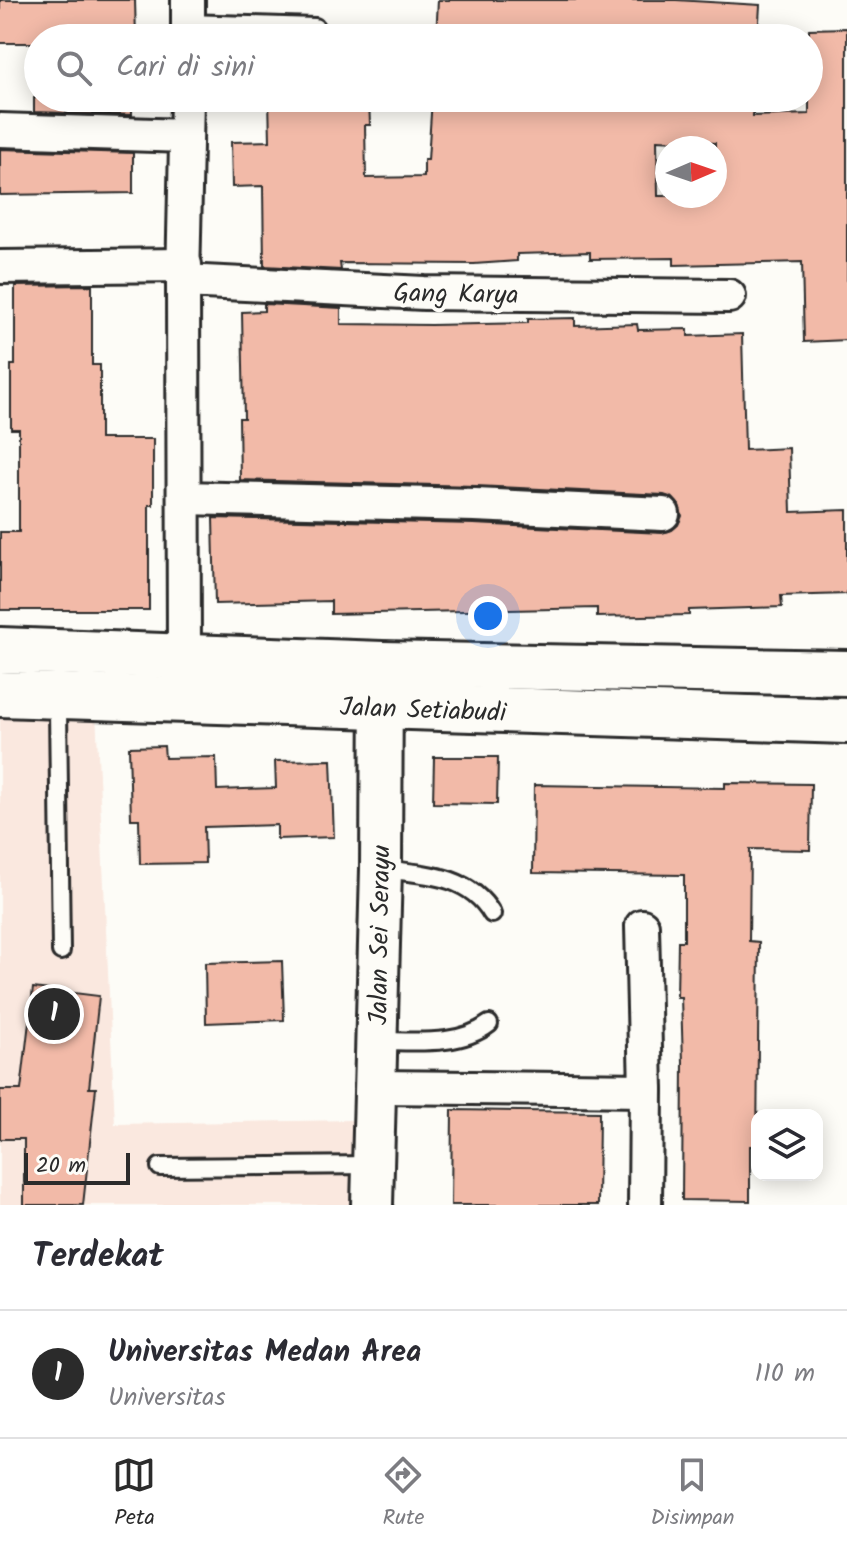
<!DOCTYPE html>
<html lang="id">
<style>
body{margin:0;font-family:Kalam,sans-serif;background:#f2f2f3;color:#2b2b33}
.controls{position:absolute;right:24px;bottom:24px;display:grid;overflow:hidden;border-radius:16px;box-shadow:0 4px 20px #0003}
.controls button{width:72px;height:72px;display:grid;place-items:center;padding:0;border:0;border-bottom:2px solid #e1e1e2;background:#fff;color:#2b2b33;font:40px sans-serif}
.compass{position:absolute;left:655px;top:136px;width:72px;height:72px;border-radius:50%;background:#fff;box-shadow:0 4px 20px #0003;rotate:88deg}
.scale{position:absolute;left:24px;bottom:20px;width:106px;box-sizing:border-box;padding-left:8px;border:4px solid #2b2b2b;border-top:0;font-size:22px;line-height:28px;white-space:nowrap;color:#2b2b2b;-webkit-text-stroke:6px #fdfcf7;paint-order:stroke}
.you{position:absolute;left:488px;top:616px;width:28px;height:28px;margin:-20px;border:6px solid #fff;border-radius:50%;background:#1a73e8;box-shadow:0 0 0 12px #1a73e833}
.badge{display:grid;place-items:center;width:52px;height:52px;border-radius:50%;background:#2b2b2b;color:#fff;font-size:26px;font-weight:700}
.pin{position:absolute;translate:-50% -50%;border:4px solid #fff;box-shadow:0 2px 8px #0006}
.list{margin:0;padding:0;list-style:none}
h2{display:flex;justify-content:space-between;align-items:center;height:104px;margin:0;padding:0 32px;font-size:34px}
h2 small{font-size:26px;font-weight:400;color:#7c7c81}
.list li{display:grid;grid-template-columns:52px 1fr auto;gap:24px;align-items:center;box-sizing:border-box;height:128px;padding:0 32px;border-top:2px solid #e1e1e2}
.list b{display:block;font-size:30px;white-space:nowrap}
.list p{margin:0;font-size:26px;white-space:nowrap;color:#7c7c81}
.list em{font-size:26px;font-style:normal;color:#7c7c81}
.icon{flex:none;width:44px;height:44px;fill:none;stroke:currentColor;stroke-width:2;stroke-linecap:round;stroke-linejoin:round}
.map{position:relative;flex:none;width:847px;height:1205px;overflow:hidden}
.search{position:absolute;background:#fff;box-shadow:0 4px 20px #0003;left:24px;right:24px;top:24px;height:88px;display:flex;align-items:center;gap:20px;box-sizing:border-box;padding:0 28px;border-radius:44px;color:#7c7c81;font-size:30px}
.sheet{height:232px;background:#fff}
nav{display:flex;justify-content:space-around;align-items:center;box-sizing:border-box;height:112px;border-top:2px solid #e1e1e2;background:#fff;font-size:22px;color:#7c7c81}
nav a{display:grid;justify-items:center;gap:4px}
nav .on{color:#2b2b2b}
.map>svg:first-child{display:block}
</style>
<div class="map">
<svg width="847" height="1205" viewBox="0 0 847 1205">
<rect width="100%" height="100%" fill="#fdfcf7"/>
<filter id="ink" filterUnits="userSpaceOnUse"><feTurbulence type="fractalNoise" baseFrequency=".0125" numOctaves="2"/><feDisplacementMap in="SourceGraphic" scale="16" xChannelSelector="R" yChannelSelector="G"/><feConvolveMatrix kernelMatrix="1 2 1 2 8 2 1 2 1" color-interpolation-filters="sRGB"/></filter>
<g filter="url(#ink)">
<!-- built -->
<path fill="#fae8df" d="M 0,710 L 96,711 L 115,1124 L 356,1120 L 352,1205 L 0,1205 Z"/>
<!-- building -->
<g fill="#f2baa8" stroke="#2b2b2b" stroke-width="2" fill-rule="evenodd">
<path d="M 0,0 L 135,0 L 136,38 L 38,38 L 38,43 L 0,43 Z"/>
<path d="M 438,0 L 676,0 L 760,5 L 758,38 L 436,38 Z"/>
<path d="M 847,28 L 847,340 L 804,342 L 802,262 L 674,265 L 674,258 L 590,259 L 590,252 L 517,254 L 517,261 L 474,264 L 340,263 L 341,270 L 264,266 L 263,186 L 232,187 L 231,142 L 270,141 L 269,98 L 369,98 L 370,125 L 365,125 L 366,178 L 424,177 L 424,160 L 428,160 L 432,98 L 754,98 L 753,116 L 809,114 L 809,29 ZM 657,140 L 715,143 L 715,196 L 658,196 Z"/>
<path d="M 34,98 L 132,98 L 132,115 L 34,112 Z"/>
<path d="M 0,149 L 133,153 L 133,193 L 0,195 Z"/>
<path d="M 92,285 L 92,365 L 100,365 L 100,439 L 153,439 L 153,505 L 149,505 L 149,610 L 0,610 L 0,532 L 19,532 L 19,429 L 11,429 L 11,365 L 15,365 L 15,286 Z"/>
<path d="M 264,304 L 341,308 L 341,324 L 431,325 L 528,323 L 528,319 L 575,318 L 575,326 L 637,324 L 638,330 L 688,329 L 688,336 L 742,334 L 745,450 L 789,448 L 791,512 L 847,510 L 847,594 L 781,596 L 782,607 L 689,610 L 689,615 L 597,617 L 597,608 L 331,614 L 331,601 L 215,604 L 213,518 L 474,524 L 662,533 L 672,530 L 678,525 L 682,516 L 679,505 L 673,498 L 664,495 L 476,486 L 240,480 L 239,418 L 244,418 L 242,312 L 264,311 Z"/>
<path d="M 164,746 L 165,758 L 216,757 L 217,790 L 276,788 L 275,761 L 331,760 L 334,837 L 277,839 L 277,825 L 204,827 L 205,863 L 140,864 L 139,819 L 131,819 L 129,747 Z"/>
<path d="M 434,757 L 498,757 L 497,804 L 433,803 Z"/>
<path d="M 725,783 L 811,784 L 810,850 L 750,849 L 749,941 L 759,942 L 757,1146 L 750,1146 L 750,1201 L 682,1200 L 683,1062 L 681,997 L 677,997 L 678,941 L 684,941 L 684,875 L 533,873 L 534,785 L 725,788 Z"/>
<path d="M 282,961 L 284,1020 L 206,1023 L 205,963 Z"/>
<path d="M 33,988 L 99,996 L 89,1088 L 96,1088 L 83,1205 L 24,1205 L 24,1139 L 0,1139 L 0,1090 L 21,1090 Z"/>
<path d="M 452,1110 L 599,1112 L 598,1205 L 451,1205 Z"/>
</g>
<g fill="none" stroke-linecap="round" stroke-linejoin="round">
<defs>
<g id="service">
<path d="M 188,23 L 315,27"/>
<path d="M 61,697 L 58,709 L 61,951"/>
<path d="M 381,869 C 423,874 469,874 492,914"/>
<path d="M 377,1041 C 413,1041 459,1047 489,1024"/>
<path d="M 160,1167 L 372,1165"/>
</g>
<g id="minor">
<path d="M 188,38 L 188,0"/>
<path d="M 0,130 L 186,136"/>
<path d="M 0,267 L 185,265"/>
<path d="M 183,281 L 424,293 L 729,296"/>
<path d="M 184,498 L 475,505 L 663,514"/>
<path d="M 184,656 L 183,281 L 187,98"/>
<path d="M 376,1087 L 646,1090 L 642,926"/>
<path d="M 645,1205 L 646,1090"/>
</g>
<path id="tertiary" d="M 372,1205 L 381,869 L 382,673"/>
<g id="primary">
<path d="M 0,650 L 382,664 L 847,673"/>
<path d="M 0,694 L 847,721"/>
</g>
</defs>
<!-- service casing -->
<use href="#service" stroke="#2b2b2b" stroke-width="22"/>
<!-- minor casing -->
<use href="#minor" stroke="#2b2b2b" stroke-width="38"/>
<!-- tertiary casing -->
<use href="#tertiary" stroke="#2b2b2b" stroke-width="46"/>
<!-- primary casing -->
<use href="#primary" stroke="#2b2b2b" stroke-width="50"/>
<!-- service -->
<use href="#service" stroke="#fdfcf7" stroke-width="16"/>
<!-- minor -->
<use href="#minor" stroke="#fdfcf7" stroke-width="32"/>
<!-- tertiary -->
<use href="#tertiary" stroke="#fdfcf7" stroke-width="40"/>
<!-- primary -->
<use href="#primary" stroke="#fdfcf7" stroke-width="44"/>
</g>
</g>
<g text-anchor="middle" stroke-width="8" stroke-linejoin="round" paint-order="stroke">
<!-- street labels -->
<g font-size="26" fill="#2b2b2b" stroke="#fdfcf7">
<text transform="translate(456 293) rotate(1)" y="9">Gang Karya</text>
<text transform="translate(423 709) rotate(2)" y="9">Jalan Setiabudi</text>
<text transform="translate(379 935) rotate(-89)" y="9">Jalan Sei Serayu</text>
</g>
</g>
</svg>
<div class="controls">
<button><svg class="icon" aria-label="layers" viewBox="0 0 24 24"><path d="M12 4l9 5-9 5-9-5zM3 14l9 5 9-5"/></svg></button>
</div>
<svg class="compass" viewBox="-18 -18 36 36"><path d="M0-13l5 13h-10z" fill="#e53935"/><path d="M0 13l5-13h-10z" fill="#7c7c81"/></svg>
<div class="scale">20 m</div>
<div class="you"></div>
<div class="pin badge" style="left:54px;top:1014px">1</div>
<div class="search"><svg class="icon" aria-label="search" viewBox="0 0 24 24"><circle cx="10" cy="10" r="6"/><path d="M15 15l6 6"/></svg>Cari di sini</div>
</div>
<section class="sheet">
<h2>Terdekat<small></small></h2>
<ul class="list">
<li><span class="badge">1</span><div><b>Universitas Medan Area</b><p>Universitas</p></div><em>110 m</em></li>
</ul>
</section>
<nav>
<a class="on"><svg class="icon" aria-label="map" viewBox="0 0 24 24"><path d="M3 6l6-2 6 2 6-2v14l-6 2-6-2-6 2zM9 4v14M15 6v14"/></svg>Peta</a>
<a><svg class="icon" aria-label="directions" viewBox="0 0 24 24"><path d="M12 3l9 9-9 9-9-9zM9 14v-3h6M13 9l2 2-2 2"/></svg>Rute</a>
<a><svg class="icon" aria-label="saved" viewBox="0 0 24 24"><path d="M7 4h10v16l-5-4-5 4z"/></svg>Disimpan</a>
</nav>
